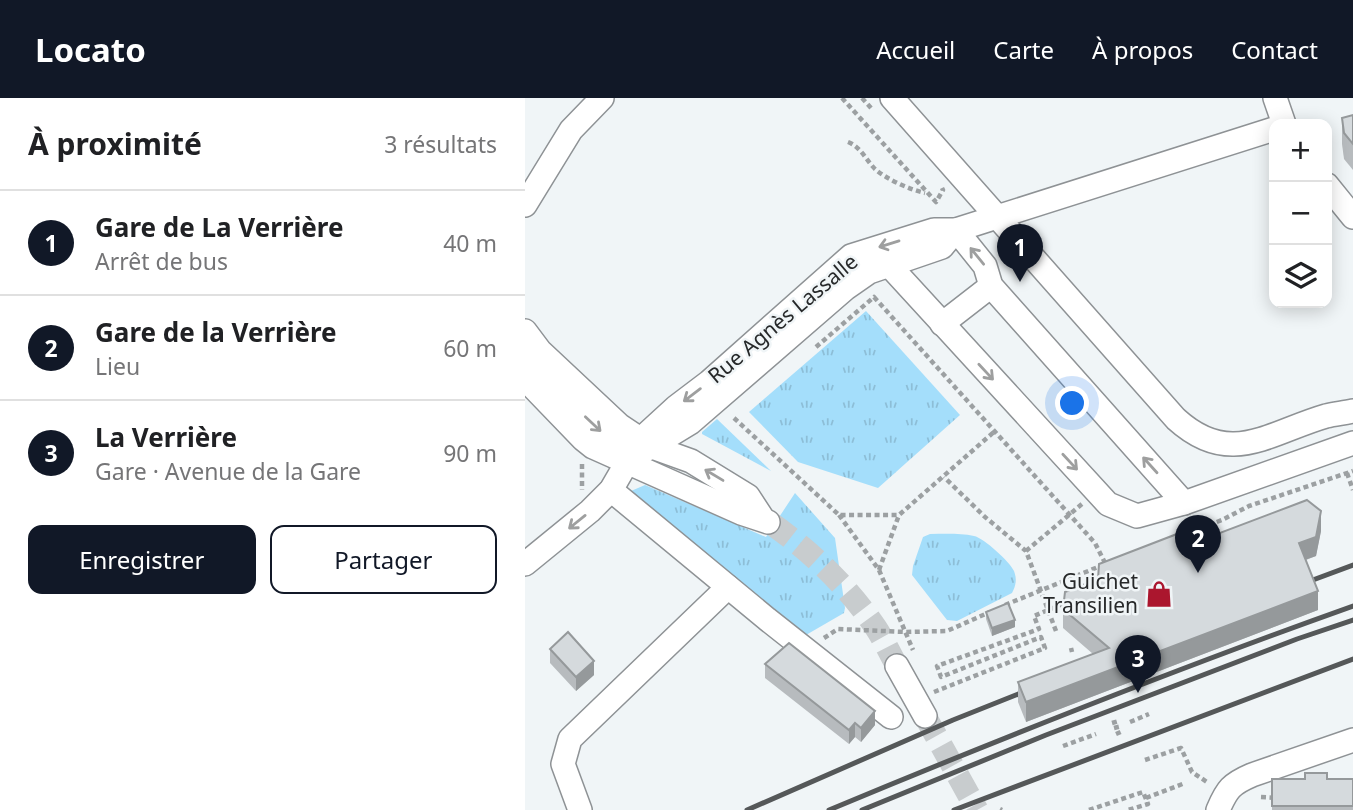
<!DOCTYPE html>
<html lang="fr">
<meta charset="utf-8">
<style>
body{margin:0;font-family:"Noto Sans",sans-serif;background:#f6f6f6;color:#202124}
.controls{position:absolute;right:21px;top:21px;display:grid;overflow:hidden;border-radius:14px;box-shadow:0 4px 18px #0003}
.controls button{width:63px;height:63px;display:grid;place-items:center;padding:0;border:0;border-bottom:2px solid #e0e0e0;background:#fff;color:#202124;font:35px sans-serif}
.you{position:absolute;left:548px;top:306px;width:24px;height:24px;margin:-18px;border:5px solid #fff;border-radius:50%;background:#1a73e8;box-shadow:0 0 0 10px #1a73e833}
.badge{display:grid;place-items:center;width:46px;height:46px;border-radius:50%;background:#111827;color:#fff;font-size:23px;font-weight:700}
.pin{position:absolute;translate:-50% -58px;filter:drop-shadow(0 2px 4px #0008)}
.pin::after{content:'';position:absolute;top:37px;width:24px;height:21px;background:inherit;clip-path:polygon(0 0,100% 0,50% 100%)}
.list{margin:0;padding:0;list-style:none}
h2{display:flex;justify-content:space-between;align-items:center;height:91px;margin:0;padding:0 28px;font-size:30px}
h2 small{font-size:23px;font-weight:400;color:#757577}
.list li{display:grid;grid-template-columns:46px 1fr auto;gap:21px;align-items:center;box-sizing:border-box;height:105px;padding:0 28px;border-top:2px solid #e0e0e0}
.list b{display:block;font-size:26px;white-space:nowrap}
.list p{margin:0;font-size:23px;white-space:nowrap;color:#757577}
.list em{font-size:23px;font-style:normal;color:#757577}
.actions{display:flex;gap:14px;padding:21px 28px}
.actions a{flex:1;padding:16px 0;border:2px solid #111827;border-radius:14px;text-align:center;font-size:24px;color:#111827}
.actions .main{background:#111827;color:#fff}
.icon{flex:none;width:38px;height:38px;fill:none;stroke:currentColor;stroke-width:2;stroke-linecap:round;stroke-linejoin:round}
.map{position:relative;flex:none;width:828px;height:712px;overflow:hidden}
header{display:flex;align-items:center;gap:42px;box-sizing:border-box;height:98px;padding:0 35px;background:#111827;color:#fff}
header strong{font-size:33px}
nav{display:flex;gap:38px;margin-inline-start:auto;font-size:24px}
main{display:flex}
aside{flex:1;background:#fff}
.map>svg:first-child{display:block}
</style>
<header>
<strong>Locato</strong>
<nav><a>Accueil</a><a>Carte</a><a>À propos</a><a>Contact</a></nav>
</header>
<main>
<aside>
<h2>À proximité<small>3 résultats</small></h2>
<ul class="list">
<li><span class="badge">1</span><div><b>Gare de La Verrière</b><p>Arrêt de bus</p></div><em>40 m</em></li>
<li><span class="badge">2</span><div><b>Gare de la Verrière</b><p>Lieu</p></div><em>60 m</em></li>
<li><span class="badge">3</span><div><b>La Verrière</b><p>Gare · Avenue de la Gare</p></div><em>90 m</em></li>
</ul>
<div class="actions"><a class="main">Enregistrer</a><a>Partager</a></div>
</aside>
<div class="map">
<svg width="828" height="712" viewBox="0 0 828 712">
<defs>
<pattern id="grass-tufts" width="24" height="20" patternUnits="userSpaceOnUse" patternTransform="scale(1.75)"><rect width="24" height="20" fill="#a4defb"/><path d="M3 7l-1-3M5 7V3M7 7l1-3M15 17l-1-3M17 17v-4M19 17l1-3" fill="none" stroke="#8dbed7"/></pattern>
</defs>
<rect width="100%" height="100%" fill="#f0f5f7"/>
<!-- grass -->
<g fill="url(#grass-tufts)">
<path d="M 341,213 L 435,317 L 353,390 L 273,364 L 224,314 Z"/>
<path d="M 192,321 L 246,373 L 177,336 L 177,334 Z"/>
<path d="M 120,387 L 241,439 L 270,395 L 310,440 L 320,510 L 319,515 L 281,537 L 101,398 L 106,393 Z"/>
<path d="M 405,436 C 419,436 435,435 449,438 C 459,440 485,464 489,473 C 492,481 491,488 487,495 L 432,523 L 422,522 L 387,477 L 388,468 L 398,439 Z"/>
</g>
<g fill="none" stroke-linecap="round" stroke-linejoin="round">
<!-- minor-tunnel -->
<g stroke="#c8ccce" stroke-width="23" stroke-dasharray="23 11" stroke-linecap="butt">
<path d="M 247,426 C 288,455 323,489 351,530 C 359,542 365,556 372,568"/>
<path d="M 400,618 L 452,712"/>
</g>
<defs>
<g id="minor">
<path d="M 367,0 L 651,321 C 705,370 743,335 801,318 C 809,316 819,315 828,313"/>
<path d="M 750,0 L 759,26"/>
<path d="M 802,87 L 828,119"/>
<path d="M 0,107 L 46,32 L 77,0"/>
<path d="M 431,132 L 460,168 L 466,188 L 659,405"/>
<path d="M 363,166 L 583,406 L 612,418 L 659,405 L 828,345"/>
<path d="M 417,226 L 466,188"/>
<path d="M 0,233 L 15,253 L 94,327 L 127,349 L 166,363 L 223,398 L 238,421"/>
<path d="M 0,263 L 78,336 L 109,353 L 119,353 L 165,325 L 321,190 L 344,174 L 417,149 L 431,132"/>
<path d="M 5,286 L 58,341 L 68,349 L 216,415 L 243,424"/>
<path d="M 86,392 L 242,521 L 366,619"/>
<path d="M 0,466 L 65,413 L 86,392 L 115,342 L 151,309 L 184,284 L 326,158 L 409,132 L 431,132 L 749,31"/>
<path d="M 372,568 L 400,618"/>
<path d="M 55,712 L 38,666 L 45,641 L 203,489"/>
<path d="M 693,712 C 702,691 706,686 727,677 L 828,642"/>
</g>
</defs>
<!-- minor casing -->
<use href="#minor" stroke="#8e9295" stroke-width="26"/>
<!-- path -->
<g stroke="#9ca0a2" stroke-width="4.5" stroke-dasharray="5 3.5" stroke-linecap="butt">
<path d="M 317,0 L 411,104 L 418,92 L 417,90"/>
<path d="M 337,0 L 346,10"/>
<path d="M 323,44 C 336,49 341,62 350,71 C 361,81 386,92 400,95"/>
<path d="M 291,249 L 349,199 L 570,445 L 581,467"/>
<path d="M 209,320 L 314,417 L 374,417 L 470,333"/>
<path d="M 57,366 L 57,392"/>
<path d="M 822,375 L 828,392"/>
<path d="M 314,417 L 354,472 L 388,552"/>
<path d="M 652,439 L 697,422 L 724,408 L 828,373"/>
<path d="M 501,453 L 557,406"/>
<path d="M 354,472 L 374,417"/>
<path d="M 480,507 L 578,467"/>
<path d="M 531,533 L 523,512 L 543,504"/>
<path d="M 299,540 L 313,531 L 381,534 L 422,533 L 465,514"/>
<path d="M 546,550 L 547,554"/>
<path d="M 409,594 L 520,550 L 516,539 L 416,579 L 412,568 L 514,531 L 509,518 L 523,512 L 501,453 L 460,419 L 419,379"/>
<path d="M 605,624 L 624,616"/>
<path d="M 587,625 L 594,623"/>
<path d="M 589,630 L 597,628"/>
<path d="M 591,636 L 598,633"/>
<path d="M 538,648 L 571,636"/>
<path d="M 620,662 L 656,650 L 667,674 L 682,684"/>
<path d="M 736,699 L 753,700"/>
<path d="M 621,700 L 660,685"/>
<path d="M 475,711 L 477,712"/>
<path d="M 564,712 L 618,694 L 623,706 L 603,712"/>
</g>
<!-- minor -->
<use href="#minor" stroke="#fff" stroke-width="23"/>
<!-- rail -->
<g stroke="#555859" stroke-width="5">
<path d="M 769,489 L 828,467"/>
<path d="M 222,712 L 428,622 L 511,589"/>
<path d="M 304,712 C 477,640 651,571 828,508"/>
<path d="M 337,712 L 521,637 L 772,541 L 828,522"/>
<path d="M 429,712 L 828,561"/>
</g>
</g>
<!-- wall -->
<g fill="#b7bbbe">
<path d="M 828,17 L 828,72 L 819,61 L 817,46 L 817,20 Z"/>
<path d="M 796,433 L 791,458 L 781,462 L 793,512 L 501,624 L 493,604 L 493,584 L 568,556 L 538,530 L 538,511 L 573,481 L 666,446 Z"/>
<path d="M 461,514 L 490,529 L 467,538 L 461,521 Z"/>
<path d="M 25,551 L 69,577 L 51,593 L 25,565 Z"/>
<path d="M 240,566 L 350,627 L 336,644 L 330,639 L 324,646 L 240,580 Z"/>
<rect x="747" y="681" width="81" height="31"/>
</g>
<!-- shaded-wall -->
<g fill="#95999b">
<path d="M 796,413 L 796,433 L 791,458 L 774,464 L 774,445 Z"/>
<path d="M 793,493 L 793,512 L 501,624 L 501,604 Z"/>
<path d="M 490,522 L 490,529 L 467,538 L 467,530 Z"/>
<path d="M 69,563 L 69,577 L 51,593 L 51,579 Z"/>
<path d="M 350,613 L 350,627 L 336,644 L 336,630 Z"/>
<path d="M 330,625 L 330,639 L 324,646 L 324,632 Z"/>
</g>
<!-- building -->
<g fill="#d5dadd" stroke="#95999b" stroke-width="2">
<path d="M 828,17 L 828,46 L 819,35 L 817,20 Z"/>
<path d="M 782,402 L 796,413 L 791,439 L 774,445 L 793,493 L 501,604 L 493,584 L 584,550 L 538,511 L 540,494 L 573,481 L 574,466 L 652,436 L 666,446 Z"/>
<path d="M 483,505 L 490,522 L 467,530 L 461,514 Z"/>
<path d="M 43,534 L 69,563 L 51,579 L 25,551 Z"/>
<path d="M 264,545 L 350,613 L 336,630 L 330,625 L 324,632 L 240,566 Z"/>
<path d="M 780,675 L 802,675 L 802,681 L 828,681 L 828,708 L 747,708 L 747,681 L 780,681 Z"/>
</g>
<!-- one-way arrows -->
<defs><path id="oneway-shaft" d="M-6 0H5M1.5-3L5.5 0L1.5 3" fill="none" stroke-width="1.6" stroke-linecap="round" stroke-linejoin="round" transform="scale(1.75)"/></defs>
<g stroke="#9e9f9f">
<use href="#oneway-shaft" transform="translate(364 146) rotate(163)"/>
<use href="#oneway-shaft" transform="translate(452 158) rotate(-129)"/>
<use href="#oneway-shaft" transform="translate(461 274) rotate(47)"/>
<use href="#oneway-shaft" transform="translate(167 297) rotate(143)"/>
<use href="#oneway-shaft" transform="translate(68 326) rotate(43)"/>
<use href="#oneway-shaft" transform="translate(545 364) rotate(47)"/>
<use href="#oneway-shaft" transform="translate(625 367) rotate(-132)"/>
<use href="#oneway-shaft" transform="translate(189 377) rotate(-149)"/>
<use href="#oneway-shaft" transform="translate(52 424) rotate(141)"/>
</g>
<!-- icons -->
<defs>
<symbol id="shop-bare" viewBox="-9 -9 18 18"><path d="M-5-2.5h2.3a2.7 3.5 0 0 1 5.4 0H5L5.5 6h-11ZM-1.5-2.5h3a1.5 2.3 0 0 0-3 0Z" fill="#ab162e" stroke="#f0f5f7" stroke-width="2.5" paint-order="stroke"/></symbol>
</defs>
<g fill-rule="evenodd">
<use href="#shop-bare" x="615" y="477" width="38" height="38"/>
</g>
<g text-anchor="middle" stroke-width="5" stroke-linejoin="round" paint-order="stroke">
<!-- street labels -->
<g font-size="21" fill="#27292a" stroke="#f0f5f7">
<text transform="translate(258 221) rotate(-40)" y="7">Rue Agnès Lassalle</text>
</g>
<!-- poi labels -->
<g font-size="21" fill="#27292a" stroke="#f0f5f7" text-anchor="end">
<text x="613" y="491">Guichet<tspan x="613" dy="24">Transilien</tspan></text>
</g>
</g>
</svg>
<div class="controls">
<button>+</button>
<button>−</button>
<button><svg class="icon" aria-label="layers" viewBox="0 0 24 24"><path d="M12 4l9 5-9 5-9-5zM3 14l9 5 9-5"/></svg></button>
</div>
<div class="you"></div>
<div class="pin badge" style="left:495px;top:184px">1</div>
<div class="pin badge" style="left:673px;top:475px">2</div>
<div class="pin badge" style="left:613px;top:595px">3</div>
</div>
</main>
